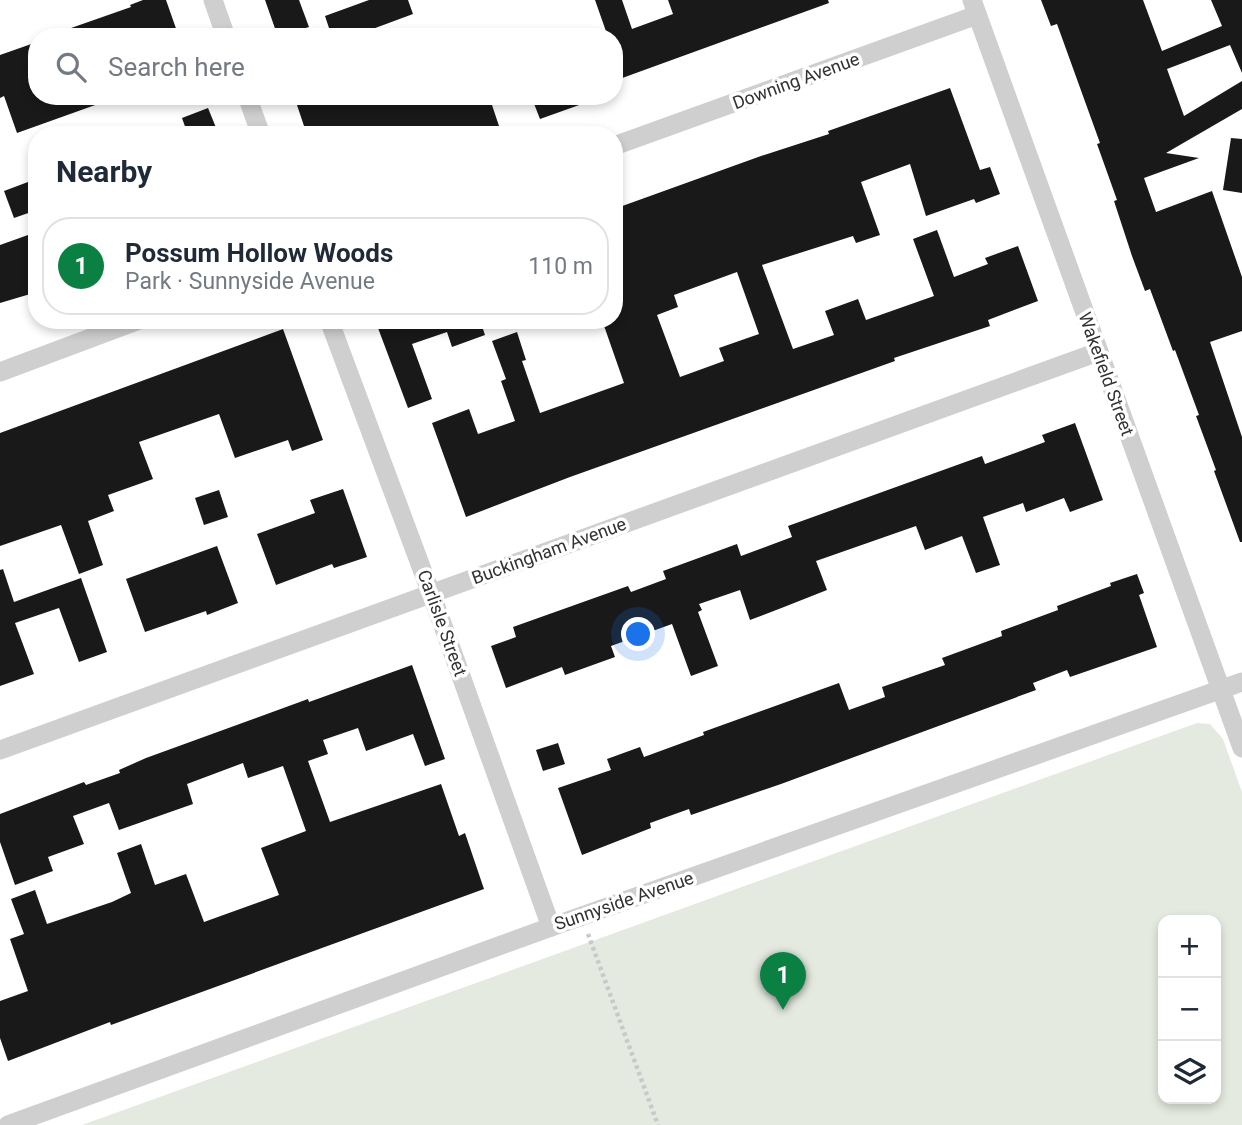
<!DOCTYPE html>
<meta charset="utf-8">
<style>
body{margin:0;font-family:Roboto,sans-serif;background:#f2f2f3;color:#1f2937}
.controls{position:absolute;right:21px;bottom:21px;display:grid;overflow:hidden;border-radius:14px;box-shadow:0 4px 10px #0003}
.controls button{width:63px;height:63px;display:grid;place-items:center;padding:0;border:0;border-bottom:2px solid #e0e1e3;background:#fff;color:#1f2937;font:35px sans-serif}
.you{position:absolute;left:639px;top:635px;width:24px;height:24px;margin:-18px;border:5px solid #fff;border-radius:50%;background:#1a73e8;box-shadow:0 0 0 10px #1a73e833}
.badge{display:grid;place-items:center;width:46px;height:46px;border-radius:50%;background:#0b8043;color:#fff;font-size:23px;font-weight:700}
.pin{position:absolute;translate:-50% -58px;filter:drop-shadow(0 2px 4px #0008)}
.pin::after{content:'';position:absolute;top:37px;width:24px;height:21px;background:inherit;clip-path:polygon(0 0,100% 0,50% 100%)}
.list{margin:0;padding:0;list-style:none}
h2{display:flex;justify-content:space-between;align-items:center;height:91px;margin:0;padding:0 28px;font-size:30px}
h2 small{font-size:23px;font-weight:400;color:#747a83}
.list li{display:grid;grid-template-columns:46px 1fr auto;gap:21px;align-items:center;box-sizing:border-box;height:98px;margin:0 14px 14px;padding:0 14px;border:2px solid #e0e1e3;border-radius:28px}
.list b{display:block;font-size:26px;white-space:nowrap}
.list p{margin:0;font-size:23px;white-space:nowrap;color:#747a83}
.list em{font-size:23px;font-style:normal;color:#747a83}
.icon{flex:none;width:38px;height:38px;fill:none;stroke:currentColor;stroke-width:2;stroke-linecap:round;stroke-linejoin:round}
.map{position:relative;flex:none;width:1242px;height:1125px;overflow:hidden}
.search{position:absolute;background:#fff;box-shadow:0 4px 10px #0003;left:28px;top:28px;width:595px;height:77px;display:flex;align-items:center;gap:18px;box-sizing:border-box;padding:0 24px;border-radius:28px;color:#747a83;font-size:26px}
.panel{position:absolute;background:#fff;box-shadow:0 4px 10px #0003;left:28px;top:126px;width:595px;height:203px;border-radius:28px}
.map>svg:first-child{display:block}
</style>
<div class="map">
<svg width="1242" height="1125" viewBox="0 0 1242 1125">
<rect width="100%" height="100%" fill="#fff"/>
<!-- green -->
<path fill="#e4eadf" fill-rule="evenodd" d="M 1197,723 L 1210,724 L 1223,739 L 1242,792 L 1242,1125 L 82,1125 ZM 1216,920 L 1216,1099 L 1163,1099 L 1163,920 Z"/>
<!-- building -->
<g fill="#191919" fill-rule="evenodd">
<path d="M 143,0 L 166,0 L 179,37 L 54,37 L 54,34 L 131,7 L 130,5 Z"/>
<path d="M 265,0 L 299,0 L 309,27 L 278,37 Z"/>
<path d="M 369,0 L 408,0 L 413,14 L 351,37 L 332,37 L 325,16 Z"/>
<path d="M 595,0 L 622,0 L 632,29 L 673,14 L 668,0 L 828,0 L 829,3 L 614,81 L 614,37 L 608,37 Z"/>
<path d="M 1041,0 L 1143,0 L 1162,51 L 1222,26 L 1211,0 L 1242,0 L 1242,73 L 1230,45 L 1167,69 L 1184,116 L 1242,81 L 1242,109 L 1166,153 L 1199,158 L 1144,178 L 1156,212 L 1212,191 L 1242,277 L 1242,331 L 1210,342 L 1242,437 L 1242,542 L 1240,542 L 1214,471 L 1216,470 L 1196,416 L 1199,415 L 1175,350 L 1173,351 L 1150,289 L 1145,291 L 1132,256 L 1114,201 L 1117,200 L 1097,144 L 1100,143 L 1057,24 L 1051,26 Z"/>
<path d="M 37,42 L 37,96 L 112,96 L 112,99 L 17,133 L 4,96 L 0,98 L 0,55 Z"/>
<path d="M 950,88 L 980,170 L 990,167 L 1000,194 L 976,203 L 974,199 L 926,216 L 910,164 L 861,182 L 880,235 L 856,243 L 853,236 L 762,265 L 793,349 L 834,335 L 825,311 L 858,299 L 866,320 L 934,296 L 913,239 L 937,230 L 954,277 L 988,264 L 985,258 L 1018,246 L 1038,301 L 988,320 L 990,326 L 894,358 L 895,361 L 570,477 L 466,517 L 432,423 L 469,409 L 478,434 L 515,421 L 501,381 L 506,379 L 492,341 L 517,332 L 526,360 L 522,361 L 540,413 L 624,383 L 602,320 L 614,320 L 614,209 L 761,156 L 829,134 L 828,131 ZM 737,272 L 759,334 L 719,348 L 724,361 L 680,377 L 657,315 L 678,307 L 674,295 Z"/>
<path d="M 294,96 L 489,96 L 499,126 L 473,135 L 307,135 Z"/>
<path d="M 531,96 L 595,96 L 596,99 L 540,119 Z"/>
<path d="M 208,108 L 217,130 L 205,135 L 188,135 L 182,118 Z"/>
<path d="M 1231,138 L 1242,139 L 1242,193 L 1223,190 Z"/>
<path d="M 28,182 L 37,210 L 14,218 L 4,191 Z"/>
<path d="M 28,235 L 37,258 L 37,292 L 0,303 L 0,245 Z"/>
<path d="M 375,320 L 480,320 L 485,335 L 452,347 L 447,332 L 412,344 L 432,399 L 408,408 Z"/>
<path d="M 283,329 L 323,440 L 292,451 L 288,440 L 235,458 L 219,414 L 139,442 L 153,479 L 108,495 L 114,511 L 88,521 L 103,565 L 79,574 L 61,525 L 0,546 L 0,433 Z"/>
<path d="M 1075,423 L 1103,500 L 1070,512 L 1064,498 L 1026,512 L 1023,503 L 983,517 L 1000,565 L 976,573 L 962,536 L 925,550 L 916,526 L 816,561 L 827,590 L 784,607 L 750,620 L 740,590 L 699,604 L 702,610 L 698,612 L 718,666 L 691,676 L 672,624 L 611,646 L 615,657 L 565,675 L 562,667 L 506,688 L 491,646 L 516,637 L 513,627 L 628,586 L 631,592 L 666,579 L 663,571 L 737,544 L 741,556 L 792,537 L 788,526 L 982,456 L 985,464 L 1045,442 L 1042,435 Z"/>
<path d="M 343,489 L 367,557 L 334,568 L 332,564 L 276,585 L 257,534 L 315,513 L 310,500 Z"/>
<path d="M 219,490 L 228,517 L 204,525 L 195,498 Z"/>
<path d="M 217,546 L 238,603 L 207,615 L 206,611 L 145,632 L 126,579 Z"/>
<path d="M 3,569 L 14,602 L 81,578 L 107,652 L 79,662 L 59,608 L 15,623 L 34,674 L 0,686 L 0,570 Z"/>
<path d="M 1137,574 L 1144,593 L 1139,595 L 1157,647 L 1070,677 L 1067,670 L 1033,683 L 1036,690 L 781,784 L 691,815 L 689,809 L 650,823 L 651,828 L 582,855 L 558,788 L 611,770 L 607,759 L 640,747 L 644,757 L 704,735 L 703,732 L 839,683 L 849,710 L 885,697 L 882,687 L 945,665 L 942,658 L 1002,636 L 1001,631 L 1058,610 L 1057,606 L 1111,586 L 1110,583 Z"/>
<path d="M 412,665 L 445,759 L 425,766 L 413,734 L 366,751 L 358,728 L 323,740 L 328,754 L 308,761 L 330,822 L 441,784 L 459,836 L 465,833 L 484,889 L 111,1025 L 110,1022 L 8,1061 L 0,1038 L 0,1001 L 28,991 L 10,939 L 24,934 L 11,899 L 35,890 L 47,924 L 112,902 L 131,893 L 117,853 L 141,844 L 155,885 L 186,874 L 204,922 L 279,895 L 261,848 L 306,831 L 283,766 L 248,778 L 243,763 L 187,784 L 193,804 L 119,830 L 109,803 L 73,816 L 84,844 L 48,857 L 53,871 L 15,885 L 0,842 L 0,814 L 84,782 L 86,785 L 120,773 L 119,770 L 146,758 L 308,699 L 309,702 Z"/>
<path d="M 558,743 L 565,764 L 543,771 L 536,750 Z"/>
</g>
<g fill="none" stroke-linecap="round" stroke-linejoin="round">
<!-- path -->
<path stroke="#c9c9c9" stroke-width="4.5" stroke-dasharray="3.5 3.5" stroke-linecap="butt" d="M 588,934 L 658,1125"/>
<!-- street -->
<g stroke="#cfcfcf" stroke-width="19">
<path d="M 213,0 L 226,37"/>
<path d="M 972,0 L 1242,748"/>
<path d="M 247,96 L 261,135"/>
<path d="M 614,146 L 977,15"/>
<path d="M 329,320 L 442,623 L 551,927"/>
<path d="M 0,372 L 139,320"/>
<path d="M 0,750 L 1098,352"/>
<path d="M 8,1125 L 551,927 L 1242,682"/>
</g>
</g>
<g text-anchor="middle" stroke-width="7" stroke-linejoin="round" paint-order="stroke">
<!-- street labels -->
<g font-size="18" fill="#323232" stroke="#fff">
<text transform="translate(796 81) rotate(-20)" y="6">Downing Avenue</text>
<text transform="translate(1106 374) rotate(70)" y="6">Wakefield Street</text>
<text transform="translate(549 551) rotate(-20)" y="6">Buckingham Avenue</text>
<text transform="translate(442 623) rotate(70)" y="6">Carlisle Street</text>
<text transform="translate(624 901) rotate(-19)" y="6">Sunnyside Avenue</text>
</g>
</g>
</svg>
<div class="controls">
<button>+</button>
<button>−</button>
<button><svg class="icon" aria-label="layers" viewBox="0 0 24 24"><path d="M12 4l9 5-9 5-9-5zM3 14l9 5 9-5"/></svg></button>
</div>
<div class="you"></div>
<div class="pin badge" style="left:783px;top:1010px">1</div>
<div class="search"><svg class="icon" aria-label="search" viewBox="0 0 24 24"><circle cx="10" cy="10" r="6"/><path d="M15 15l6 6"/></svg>Search here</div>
<section class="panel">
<h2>Nearby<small></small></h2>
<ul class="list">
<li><span class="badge">1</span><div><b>Possum Hollow Woods</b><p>Park · Sunnyside Avenue</p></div><em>110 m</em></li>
</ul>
</section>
</div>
